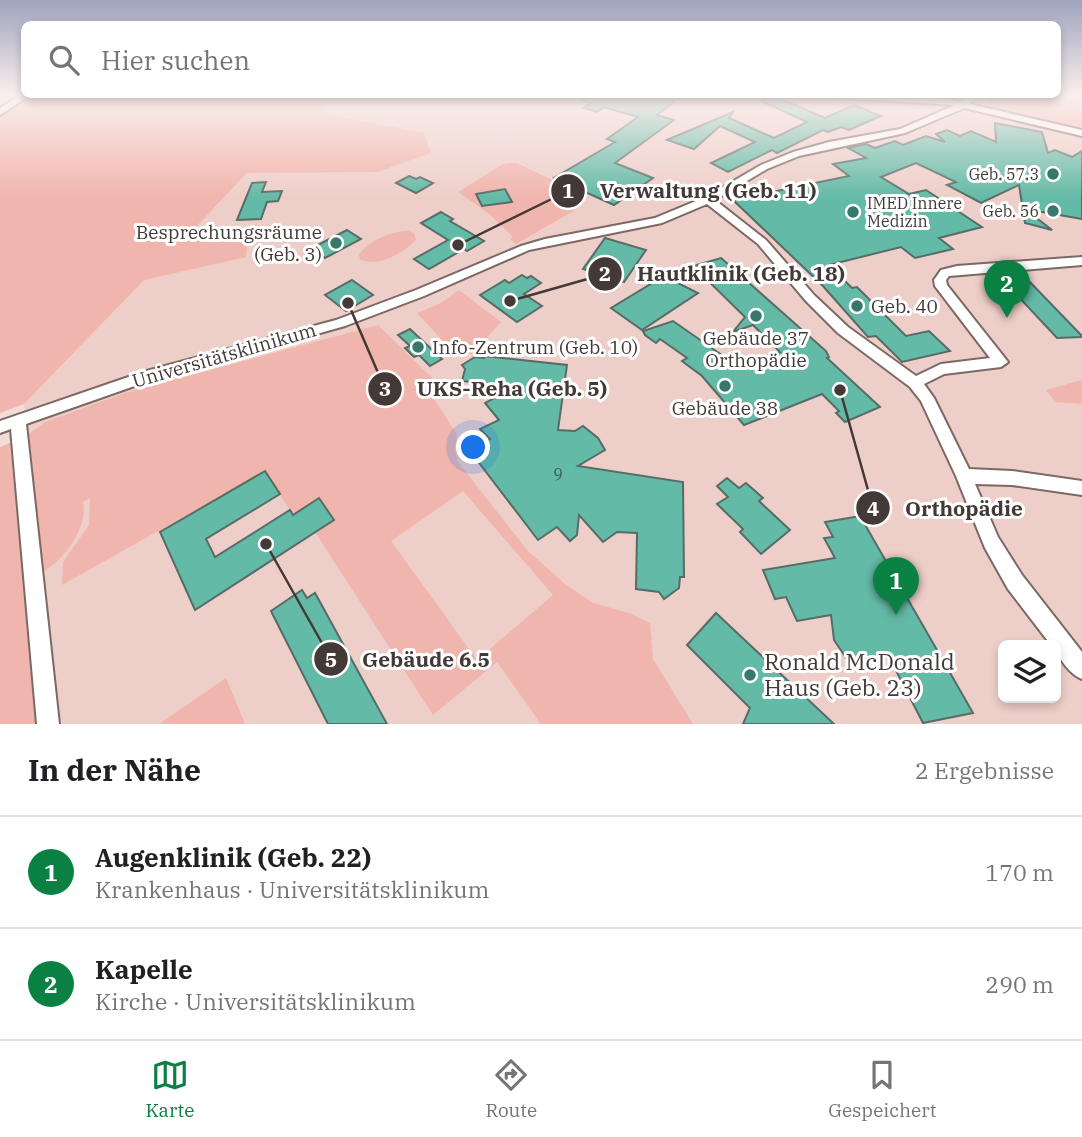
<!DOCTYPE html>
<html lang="de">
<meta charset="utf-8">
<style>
body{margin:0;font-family:"IBM Plex Serif",serif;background:#f6f6f6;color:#202124}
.controls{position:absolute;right:21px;bottom:21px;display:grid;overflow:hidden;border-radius:10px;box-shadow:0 4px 10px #0003}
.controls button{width:63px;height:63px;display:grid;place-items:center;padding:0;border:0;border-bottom:2px solid #e0e0e0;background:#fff;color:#202124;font:35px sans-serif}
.you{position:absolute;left:474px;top:448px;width:24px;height:24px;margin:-18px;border:5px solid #fff;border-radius:50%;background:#1a73e8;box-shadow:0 0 0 10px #1a73e833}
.badge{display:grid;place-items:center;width:46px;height:46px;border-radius:50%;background:#0b8043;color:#fff;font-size:23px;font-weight:700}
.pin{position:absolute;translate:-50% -58px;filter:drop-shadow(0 2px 4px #0008)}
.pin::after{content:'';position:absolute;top:37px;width:24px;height:21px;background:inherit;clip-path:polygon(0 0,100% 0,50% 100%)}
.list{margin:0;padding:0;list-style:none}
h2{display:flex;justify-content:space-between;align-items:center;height:91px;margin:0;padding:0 28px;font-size:30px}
h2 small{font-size:23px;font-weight:400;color:#757577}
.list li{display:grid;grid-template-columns:46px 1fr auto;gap:21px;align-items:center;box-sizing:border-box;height:112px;padding:0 28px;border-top:2px solid #e0e0e0}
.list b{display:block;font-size:26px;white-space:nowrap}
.list p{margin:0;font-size:23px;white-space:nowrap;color:#757577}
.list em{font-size:23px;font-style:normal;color:#757577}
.icon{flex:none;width:38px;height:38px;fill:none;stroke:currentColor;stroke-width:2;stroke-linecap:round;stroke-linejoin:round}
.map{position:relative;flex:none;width:1082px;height:724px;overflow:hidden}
.search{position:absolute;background:#fff;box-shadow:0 4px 10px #0003;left:21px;right:21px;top:21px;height:77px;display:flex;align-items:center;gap:18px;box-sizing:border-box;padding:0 24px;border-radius:10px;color:#757577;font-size:26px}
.sheet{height:315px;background:#fff}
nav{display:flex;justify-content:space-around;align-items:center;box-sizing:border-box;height:98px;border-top:2px solid #e0e0e0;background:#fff;font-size:19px;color:#757577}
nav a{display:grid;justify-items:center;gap:4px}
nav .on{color:#0b8043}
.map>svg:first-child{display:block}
</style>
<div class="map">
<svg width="1082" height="724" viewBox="0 0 1082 724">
<rect width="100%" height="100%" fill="#f3dbd8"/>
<!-- built -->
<path fill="#eecec9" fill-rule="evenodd" d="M 342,96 L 1082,96 L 1082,724 L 36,724 L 10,443 L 29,434 L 24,404 L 144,279 L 246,256 L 247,236 L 191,231 L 247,173 L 377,172 L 332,115 L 320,108 ZM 1003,645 L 1056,645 L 1056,698 L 1003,698 Z"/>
<!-- green -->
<g fill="#f0b5ac" fill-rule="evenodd">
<path d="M 35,96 L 341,96 L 320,108 L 332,115 L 424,133 L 431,153 L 377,172 L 247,173 L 192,231 L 248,236 L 246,257 L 144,280 L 24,404 L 0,413 L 0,118 Z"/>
<path d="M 987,96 L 1082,96 L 1082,129 L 993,107 L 988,104 Z"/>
<path d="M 511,163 L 517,163 L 577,192 L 575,210 L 516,244 L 510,239 L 513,237 L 488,213 L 458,192 L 503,164 Z"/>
<path d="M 408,231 L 414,233 L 416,240 C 404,252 377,269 360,259 L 359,255 C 366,242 393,230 408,231 Z"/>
<path d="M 459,290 L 501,322 L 472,354 L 454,353 L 417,313 L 441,303 Z"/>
<path d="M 378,325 L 434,380 L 432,396 L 457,434 L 455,448 L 458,462 L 528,551 L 565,584 L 593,603 L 629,613 L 650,623 L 653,659 L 693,724 L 541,724 L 497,662 L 433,715 L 315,532 L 319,499 L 293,515 L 265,471 L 62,585 L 63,562 L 89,525 L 90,498 L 83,502 C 89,527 62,563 42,572 L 29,434 L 45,422 L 125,393 ZM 463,491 L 553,595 L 477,660 L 391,541 Z"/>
<path d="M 1082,380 L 1082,404 L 1056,402 L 1046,390 Z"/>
<path d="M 10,443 L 36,724 L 0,724 L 0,447 Z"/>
<path d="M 226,678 L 245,724 L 159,724 Z"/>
</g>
<!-- building -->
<g fill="#63baa6" stroke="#576c66" stroke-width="2">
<path d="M 580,96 L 659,96 L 675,101 L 657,115 L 674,120 L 615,163 L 653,178 L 614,205 L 554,178 L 615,142 L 607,139 L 638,117 L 604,107 L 597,112 L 584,108 L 591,103 L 579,99 Z"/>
<path d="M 774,96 L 825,118 L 854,105 L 881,116 L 849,130 L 841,127 L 828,132 L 823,130 L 777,153 L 772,150 L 728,172 L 711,163 L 755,142 L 720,126 L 694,149 L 667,140 L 733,112 L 729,118 L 774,138 L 807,122 L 761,101 Z"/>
<path d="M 995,123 L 1042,132 L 1048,153 L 1055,150 L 1072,157 L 1082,151 L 1082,219 L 1025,209 L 1052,230 L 1025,223 L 1019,185 L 981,203 L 947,185 L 956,182 L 916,163 L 881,177 L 909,194 L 926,190 L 982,227 L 939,238 L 953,249 L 915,258 L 901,247 L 829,265 L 852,288 L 857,287 L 906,336 L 929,331 L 950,351 L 902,362 L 876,336 L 868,337 L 822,285 L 733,200 L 849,176 L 833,164 L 866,158 L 848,148 L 866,144 L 875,148 L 895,141 L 903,145 L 926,136 L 945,142 L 936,134 L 947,130 L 960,136 L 971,131 L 996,142 Z"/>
<path d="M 409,176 L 416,179 L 420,177 L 433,183 L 416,193 L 396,183 Z"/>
<path d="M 266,182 L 262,192 L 282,191 L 278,201 L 267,202 L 261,219 L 237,220 L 252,183 Z"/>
<path d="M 505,189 L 512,202 L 482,206 L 476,194 Z"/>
<path d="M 441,212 L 453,219 L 450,221 L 484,241 L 467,251 L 464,249 L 429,269 L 414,259 L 448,240 L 421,223 Z"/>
<path d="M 347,230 L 361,239 L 325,258 L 312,248 Z"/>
<path d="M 605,238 L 646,250 L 624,282 L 583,269 Z"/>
<path d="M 721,258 L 826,351 L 829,357 L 827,358 L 880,407 L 845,422 L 836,413 L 839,411 L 822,394 L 744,425 L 702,376 L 682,361 L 687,358 L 660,339 L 656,343 L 645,335 L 643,331 L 673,321 L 739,367 L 780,352 L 753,325 L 733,332 L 745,317 L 693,266 Z"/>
<path d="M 522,275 L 527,278 L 531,276 L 541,283 L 524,294 L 542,306 L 517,322 L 480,295 L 505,280 L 509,283 Z"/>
<path d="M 664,276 L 698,293 L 642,330 L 611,308 Z"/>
<path d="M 1026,278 L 1082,336 L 1082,337 L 1057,338 L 1002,279 Z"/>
<path d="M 352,280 L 373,295 L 346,311 L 325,295 Z"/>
<path d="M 410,329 L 442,359 L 430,366 L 419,355 L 414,357 L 405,348 L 410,346 L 398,335 Z"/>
<path d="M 485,356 L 567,365 L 558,430 L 575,431 L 583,426 L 598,438 L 605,450 L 578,466 L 683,482 L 684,577 L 680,577 L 679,588 L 664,599 L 659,592 L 636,589 L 637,533 L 617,532 L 603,542 L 579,515 L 577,535 L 570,541 L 557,527 L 538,540 L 470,451 L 490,439 L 480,429 L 499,420 L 485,403 L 517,386 L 462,381 L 465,369 L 462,365 L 475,357 L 484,358 Z"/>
<path d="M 265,471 L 280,494 L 206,539 L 215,557 L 290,510 L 293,515 L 319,498 L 334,520 L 195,610 L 160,532 Z"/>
<path d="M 727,478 L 739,488 L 746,483 L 763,498 L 759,501 L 790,530 L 761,554 L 740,532 L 743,529 L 717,504 L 728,497 L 717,486 Z"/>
<path d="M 860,516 L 937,650 L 973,713 L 923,723 L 889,657 L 850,664 L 834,640 L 831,615 L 797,621 L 786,597 L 775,599 L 763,570 L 835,558 L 824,538 L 833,537 L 825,522 Z"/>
<path d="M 302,590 L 307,598 L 315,593 L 387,724 L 328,724 L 271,611 Z"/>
<path d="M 716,613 L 834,724 L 743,724 L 750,708 L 687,645 Z"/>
</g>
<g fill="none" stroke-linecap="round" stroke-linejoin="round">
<defs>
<g id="minor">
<path d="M 19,96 L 29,96 L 0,115 L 0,108 Z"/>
<path d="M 834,96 C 876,96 921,92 962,102 L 967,96 L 976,96 L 970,104 L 1082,130 L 1082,136 L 964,108 L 905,133 L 799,156 L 767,169 L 715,200 L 766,240 L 814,295 L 848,327 L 916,376 L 941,364 L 990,358 L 935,286 L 934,280 L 941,270 L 957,266 L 1082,257 L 1082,265 L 949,276 L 946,280 L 947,285 L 1008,362 L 1001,367 L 944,374 L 924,384 L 934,398 L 969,469 L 1012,471 L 1082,481 L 1082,495 L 1012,485 L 975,484 L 998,537 L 1022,575 L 1082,652 L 1082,679 C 1071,675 1056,657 1056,645 L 1051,645 L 1008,589 L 985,548 L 956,476 L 921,401 L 910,387 L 838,333 L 806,301 L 758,244 L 707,204 L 662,223 L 529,250 L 424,296 L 345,326 L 146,382 L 26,424 L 59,724 L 37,724 L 11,429 L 0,433 L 0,421 L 143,372 L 336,320 L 416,290 L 521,246 L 545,239 L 655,218 L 708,196 L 761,165 L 793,152 L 829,142 L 900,129 L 955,105 L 838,98 Z"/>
</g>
</defs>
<!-- minor casing -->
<use href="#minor" stroke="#7c6864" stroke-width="4"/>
<!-- minor -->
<use href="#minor" fill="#fff" fill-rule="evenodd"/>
</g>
<!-- sky -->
<linearGradient id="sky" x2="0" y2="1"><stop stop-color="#9fa3be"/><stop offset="0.48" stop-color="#faefed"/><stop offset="1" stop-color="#faefed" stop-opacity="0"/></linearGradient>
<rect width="1082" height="198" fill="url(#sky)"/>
<!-- markers -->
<g fill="#36786a" stroke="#fff" stroke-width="2.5">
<circle cx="1053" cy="174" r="7"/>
<circle cx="1053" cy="211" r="7"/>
<circle cx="853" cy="212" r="7"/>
<circle cx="336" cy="243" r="7"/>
<circle cx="857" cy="306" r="7"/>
<circle cx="756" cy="316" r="7"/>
<circle cx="418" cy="347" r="7"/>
<circle cx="725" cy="386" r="7"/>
<circle cx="750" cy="675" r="7"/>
</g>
<g text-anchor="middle" stroke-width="6" stroke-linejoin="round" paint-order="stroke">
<!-- far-poi labels -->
<g font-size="16" fill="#433a38" stroke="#fff" text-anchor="end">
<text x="1039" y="180">Geb. 57.3</text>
<text x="867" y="209" text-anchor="start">IMED Innere<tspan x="867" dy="18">Medizin</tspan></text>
<text x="1039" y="217">Geb. 56</text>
</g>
<!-- number labels -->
<g font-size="16" fill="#4b5a54">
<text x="558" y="480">9</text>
</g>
<!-- poi labels -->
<g font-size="19" fill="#433a38" stroke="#fff" text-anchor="start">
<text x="322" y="239" text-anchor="end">Besprechungsräume<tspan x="322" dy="22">(Geb. 3)</tspan></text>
<text x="871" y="313">Geb. 40</text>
<text x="756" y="345" text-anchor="middle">Gebäude 37<tspan x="756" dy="22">Orthopädie</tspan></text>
<text x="432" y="354">Info-Zentrum (Geb. 10)</text>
<text x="725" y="415" text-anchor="middle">Gebäude 38</text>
</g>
<!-- street labels -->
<g font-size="19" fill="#433a38" stroke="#fff">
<text transform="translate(224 355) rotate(-16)" y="7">Universitätsklinikum</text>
</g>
<!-- near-poi labels -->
<g font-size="23" fill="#433a38" stroke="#fff" text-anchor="start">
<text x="764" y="670">Ronald McDonald<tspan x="764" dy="26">Haus (Geb. 23)</tspan></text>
</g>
</g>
<!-- callouts -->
<path fill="none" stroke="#433a38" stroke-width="2.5" d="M458 245L568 191M510 301L605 274M348 303L385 389M840 390L873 508M266 544L331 659"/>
<g fill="#433a38" stroke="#fff" stroke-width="2.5">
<circle cx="458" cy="245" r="7"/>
<circle cx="510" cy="301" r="7"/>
<circle cx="348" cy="303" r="7"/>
<circle cx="840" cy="390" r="7"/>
<circle cx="266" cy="544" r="7"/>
<circle cx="568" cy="191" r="18"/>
<circle cx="605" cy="274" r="18"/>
<circle cx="385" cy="389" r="18"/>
<circle cx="873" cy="508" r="18"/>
<circle cx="331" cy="659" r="18"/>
</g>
<g font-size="21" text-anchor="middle" font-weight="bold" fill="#fff">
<text x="568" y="198">1</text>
<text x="605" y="281">2</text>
<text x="385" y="396">3</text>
<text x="873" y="516">4</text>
<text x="331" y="667">5</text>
</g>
<g font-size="21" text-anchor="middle" font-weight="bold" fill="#433a38" stroke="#fff" stroke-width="6" stroke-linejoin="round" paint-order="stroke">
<text x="708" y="198">Verwaltung (Geb. 11)</text>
<text x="741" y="281">Hautklinik (Geb. 18)</text>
<text x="512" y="396">UKS-Reha (Geb. 5)</text>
<text x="964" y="516">Orthopädie</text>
<text x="426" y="667">Gebäude 6.5</text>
</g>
</svg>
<div class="controls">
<button><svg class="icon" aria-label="layers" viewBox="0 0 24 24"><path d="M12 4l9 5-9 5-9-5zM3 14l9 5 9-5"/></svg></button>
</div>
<div class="you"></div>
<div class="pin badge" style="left:896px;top:615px">1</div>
<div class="pin badge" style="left:1007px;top:318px">2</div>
<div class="search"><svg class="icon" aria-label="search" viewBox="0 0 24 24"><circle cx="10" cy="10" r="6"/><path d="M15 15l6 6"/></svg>Hier suchen</div>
</div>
<section class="sheet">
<h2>In der Nähe<small>2 Ergebnisse</small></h2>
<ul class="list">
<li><span class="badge">1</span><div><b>Augenklinik (Geb. 22)</b><p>Krankenhaus · Universitätsklinikum</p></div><em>170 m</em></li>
<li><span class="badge">2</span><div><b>Kapelle</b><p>Kirche · Universitätsklinikum</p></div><em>290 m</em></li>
</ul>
</section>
<nav>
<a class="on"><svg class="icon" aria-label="map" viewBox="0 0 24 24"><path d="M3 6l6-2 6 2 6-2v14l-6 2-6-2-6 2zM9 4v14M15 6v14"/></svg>Karte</a>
<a><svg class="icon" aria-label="directions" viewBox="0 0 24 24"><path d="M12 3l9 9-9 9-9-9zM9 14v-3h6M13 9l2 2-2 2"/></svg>Route</a>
<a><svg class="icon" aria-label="saved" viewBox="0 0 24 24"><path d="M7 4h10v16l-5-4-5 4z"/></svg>Gespeichert</a>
</nav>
